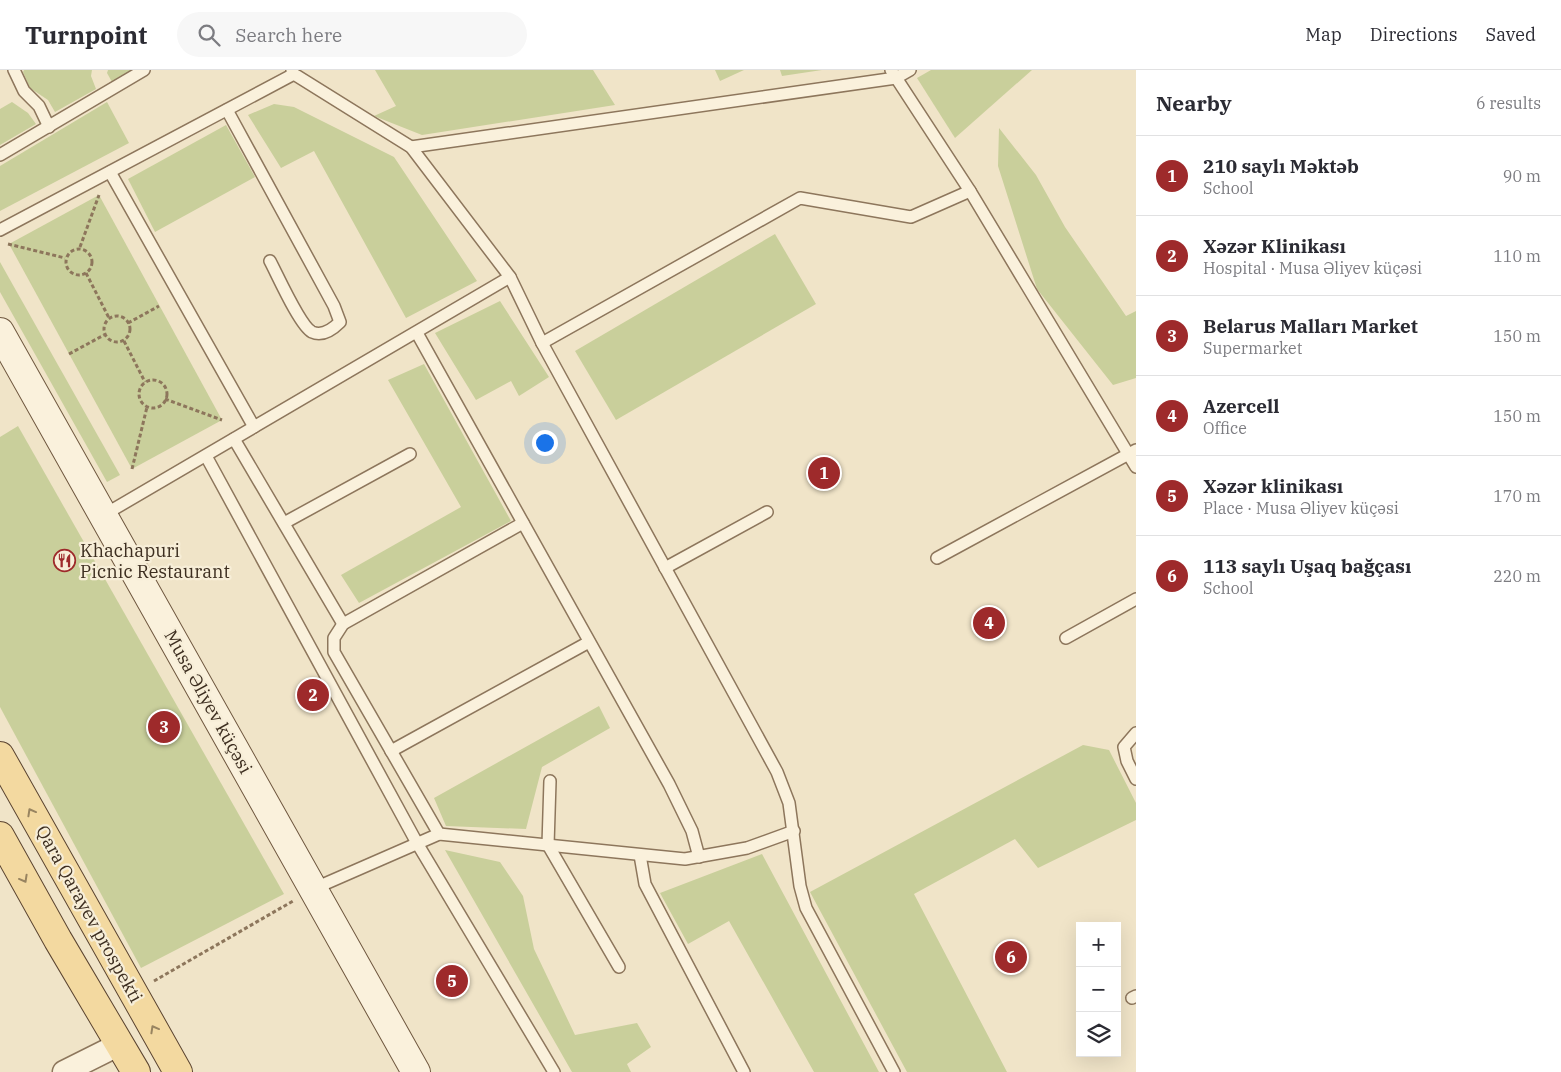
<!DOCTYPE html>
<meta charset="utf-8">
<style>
body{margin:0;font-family:"IBM Plex Serif",serif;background:#f7f7f7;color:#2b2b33}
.controls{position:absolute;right:15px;bottom:15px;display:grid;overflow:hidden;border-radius:0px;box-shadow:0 5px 20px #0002}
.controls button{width:45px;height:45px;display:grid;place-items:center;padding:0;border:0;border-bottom:1px solid #e1e1e2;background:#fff;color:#2b2b33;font:25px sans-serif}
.you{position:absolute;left:544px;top:372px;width:18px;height:18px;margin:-12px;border:4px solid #fff;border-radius:50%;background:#1a73e8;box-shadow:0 0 0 8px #1a73e833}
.badge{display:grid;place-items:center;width:32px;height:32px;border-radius:50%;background:#9e2a2b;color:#fff;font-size:16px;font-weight:700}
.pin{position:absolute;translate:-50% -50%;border:2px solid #fff;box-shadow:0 1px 5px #0006}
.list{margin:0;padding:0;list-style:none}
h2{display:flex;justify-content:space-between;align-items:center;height:65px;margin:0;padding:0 20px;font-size:21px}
h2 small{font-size:16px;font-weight:400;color:#7c7c81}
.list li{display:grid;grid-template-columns:32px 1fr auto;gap:15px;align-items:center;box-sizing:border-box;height:80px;padding:0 20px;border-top:1px solid #e1e1e2}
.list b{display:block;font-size:19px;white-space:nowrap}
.list p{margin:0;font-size:16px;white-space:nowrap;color:#7c7c81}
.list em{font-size:16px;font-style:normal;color:#7c7c81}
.icon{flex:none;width:28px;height:28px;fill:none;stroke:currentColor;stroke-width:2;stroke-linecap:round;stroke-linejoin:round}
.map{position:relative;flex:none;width:1136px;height:1002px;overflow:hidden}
header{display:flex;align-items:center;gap:30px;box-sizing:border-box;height:70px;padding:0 25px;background:#fff;border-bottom:1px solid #e1e1e2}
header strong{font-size:24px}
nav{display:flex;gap:28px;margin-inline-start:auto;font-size:18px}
.search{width:350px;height:45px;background:#f7f7f7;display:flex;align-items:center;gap:12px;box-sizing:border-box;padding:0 18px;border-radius:28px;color:#7c7c81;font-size:19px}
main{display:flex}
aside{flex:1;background:#fff}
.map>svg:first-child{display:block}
</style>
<header>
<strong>Turnpoint</strong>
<div class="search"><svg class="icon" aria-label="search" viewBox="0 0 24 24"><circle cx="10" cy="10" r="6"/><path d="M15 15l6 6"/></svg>Search here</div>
<nav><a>Map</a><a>Directions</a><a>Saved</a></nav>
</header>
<main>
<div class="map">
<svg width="1136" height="1002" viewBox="0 0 1136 1002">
<rect width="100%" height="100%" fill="#f0e4c8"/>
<!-- green -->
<g fill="#c9cf9b">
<path d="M 24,0 L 92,0 L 91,6 L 96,19 L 55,42 L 48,30 L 30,18 L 23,2 Z"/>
<path d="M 108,0 L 134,0 L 112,12 L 107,3 Z"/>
<path d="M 375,0 L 593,0 L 615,35 L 422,65 L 374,46 L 396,36 Z"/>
<path d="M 715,0 L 744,0 L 720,11 Z"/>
<path d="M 780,0 L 822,0 L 782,6 Z"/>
<path d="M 931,0 L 1032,0 L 955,68 L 917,8 Z"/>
<path d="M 12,32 L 28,43 L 36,54 L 0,75 L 0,39 Z"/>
<path d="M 107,32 L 129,73 L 0,141 L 0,96 Z"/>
<path d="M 274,34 L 294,37 L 394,87 L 477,211 L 406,248 L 314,81 L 281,98 L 248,45 Z"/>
<path d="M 226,55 L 255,107 L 155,162 L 128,109 Z"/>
<path d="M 999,58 L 1036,105 L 1065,157 L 1126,246 L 1136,241 L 1136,308 L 1113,315 L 1037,219 L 998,96 Z"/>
<path d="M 99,125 L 222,350 L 132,399 L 9,174 Z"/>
<path d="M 775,164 L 816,234 L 616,350 L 575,281 Z"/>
<path d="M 0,192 L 120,405 L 107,412 L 0,222 Z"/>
<path d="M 500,231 L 549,307 L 519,326 L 511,311 L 476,330 L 435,263 Z"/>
<path d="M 424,294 L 511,451 L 359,533 L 341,505 L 461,437 L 388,310 Z"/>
<path d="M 18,356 L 284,824 L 141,898 L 0,637 L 0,367 Z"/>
<path d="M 599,636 L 610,658 L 542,697 L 526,759 L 446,756 L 434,728 Z"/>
<path d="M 1083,675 L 1109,680 L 1136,733 L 1136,750 L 1038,798 L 1015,769 L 914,824 L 1007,1002 L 907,1002 L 810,822 Z"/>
<path d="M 445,780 L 500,792 L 523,826 L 534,879 L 575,965 L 637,953 L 651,977 L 627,994 L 631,1002 L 572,1002 Z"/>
<path d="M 762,784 L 879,1002 L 814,1002 L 729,851 L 688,874 L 660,823 Z"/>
</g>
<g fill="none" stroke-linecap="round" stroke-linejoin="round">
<defs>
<g id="lane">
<path d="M 14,0 L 24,21 L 39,36 L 49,57"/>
<path d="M 292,0 L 294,4 L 411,77 L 510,207 L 542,273 L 777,702 L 789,733 L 800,816 L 806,838 L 894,1002"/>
<path d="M 891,0 L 970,121 L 1136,397"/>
<path d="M 227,40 L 334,236 L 340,252 C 333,259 323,267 312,262 C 300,256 277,204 270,191"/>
<path d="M 411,77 L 896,8 L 910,0"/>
<path d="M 0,85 L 144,0"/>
<path d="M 110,102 L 254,357"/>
<path d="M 0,160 L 294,4"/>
<path d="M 417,263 L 669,714 L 692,761 L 699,787"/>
<path d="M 542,273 L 800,128 L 911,147 L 970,121"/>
<path d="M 234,369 L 343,554"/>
<path d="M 206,386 L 417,773 L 554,1002"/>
<path d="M 102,446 L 510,207"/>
<path d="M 284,453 L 410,384"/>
<path d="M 937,488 L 1136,380"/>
<path d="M 665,498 L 767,442"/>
<path d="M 1066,568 L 1136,529"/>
<path d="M 1136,663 L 1124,677 L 1127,691 L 1136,709"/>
<path d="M 391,681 L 589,572"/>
<path d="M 550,711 L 548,775 L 619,897"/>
<path d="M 439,764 L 334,582 L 334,568 L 343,554 L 523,453"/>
<path d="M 640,785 L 645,814 L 744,1002"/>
<path d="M 313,819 L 439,764 L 685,789 L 747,778 L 794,761"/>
<path d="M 1132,928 L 1136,926"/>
</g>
<path id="street" d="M 64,1002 L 120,974"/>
<path id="secondary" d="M 0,262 L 416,1002"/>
<g id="primary">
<path d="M 0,686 L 178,1002"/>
<path d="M 0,766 L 58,870 L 136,1002"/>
</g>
</defs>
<!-- lane casing -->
<use href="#lane" stroke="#8d765c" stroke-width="14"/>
<!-- street casing -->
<use href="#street" stroke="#8d765c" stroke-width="25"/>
<!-- secondary casing -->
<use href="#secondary" stroke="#6f573f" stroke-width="30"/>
<!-- primary casing -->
<use href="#primary" stroke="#5b4430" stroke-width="30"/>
<!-- path -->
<g stroke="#8d765c" stroke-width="3" stroke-dasharray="4 2.5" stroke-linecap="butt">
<path d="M 8,174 L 65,188"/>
<path d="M 80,177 L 99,125"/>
<circle cx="79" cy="192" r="13"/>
<path d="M 86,203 L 109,248"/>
<circle cx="117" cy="259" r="13"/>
<path d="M 128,253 L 159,236"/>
<path d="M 124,271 L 145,312"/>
<path d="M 69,284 L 104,265"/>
<circle cx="153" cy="324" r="14"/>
<path d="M 165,329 L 222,350"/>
<path d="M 132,399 L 147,337"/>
<path d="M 154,911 L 293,831"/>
</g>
<!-- lane -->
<use href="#lane" stroke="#faf1dc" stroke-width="11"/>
<!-- street -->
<use href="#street" stroke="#faf1dc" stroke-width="22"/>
<!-- secondary -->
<use href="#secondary" stroke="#faf1dc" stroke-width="28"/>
<!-- primary -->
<use href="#primary" stroke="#f3d9a0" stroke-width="28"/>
</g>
<!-- one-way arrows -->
<defs><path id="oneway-chevron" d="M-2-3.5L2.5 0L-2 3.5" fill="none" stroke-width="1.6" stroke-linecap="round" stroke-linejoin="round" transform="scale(1.25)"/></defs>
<g stroke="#988460">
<use href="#oneway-chevron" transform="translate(31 742) rotate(-119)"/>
<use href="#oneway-chevron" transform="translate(24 809) rotate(61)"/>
<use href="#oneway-chevron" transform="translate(154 959) rotate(-119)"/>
</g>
<!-- icons -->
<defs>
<symbol id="restaurant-ring" viewBox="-11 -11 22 22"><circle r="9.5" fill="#f7eed8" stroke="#9e2a2b" stroke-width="1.5"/><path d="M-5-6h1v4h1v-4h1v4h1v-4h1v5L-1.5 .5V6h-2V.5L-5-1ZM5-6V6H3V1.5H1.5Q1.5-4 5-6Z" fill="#9e2a2b"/></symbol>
</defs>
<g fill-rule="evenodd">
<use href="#restaurant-ring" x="52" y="478" width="25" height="25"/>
</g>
<g text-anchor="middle" stroke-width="4.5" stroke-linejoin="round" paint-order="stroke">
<!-- poi labels -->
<g font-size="18" fill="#3d2e20" stroke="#f7eed8" text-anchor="start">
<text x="80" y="487">Khachapuri<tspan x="80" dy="21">Picnic Restaurant</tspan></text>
</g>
<!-- street labels -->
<g font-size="18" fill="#3d2e20" stroke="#f7eed8">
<text transform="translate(208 632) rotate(61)" y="6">Musa Əliyev küçəsi</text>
<text transform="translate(89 844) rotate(61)" y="6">Qara Qarayev prospekti</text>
</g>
</g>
</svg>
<div class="controls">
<button>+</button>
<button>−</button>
<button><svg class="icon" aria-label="layers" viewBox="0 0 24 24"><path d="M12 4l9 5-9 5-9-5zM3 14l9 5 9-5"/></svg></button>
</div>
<div class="you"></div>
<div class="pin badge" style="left:824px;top:403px">1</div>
<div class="pin badge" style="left:313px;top:625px">2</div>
<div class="pin badge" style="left:164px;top:657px">3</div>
<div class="pin badge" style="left:989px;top:553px">4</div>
<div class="pin badge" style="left:452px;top:911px">5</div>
<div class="pin badge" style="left:1011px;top:887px">6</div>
</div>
<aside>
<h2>Nearby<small>6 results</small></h2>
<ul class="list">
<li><span class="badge">1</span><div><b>210 saylı Məktəb</b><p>School</p></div><em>90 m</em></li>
<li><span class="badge">2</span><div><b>Xəzər Klinikası</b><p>Hospital · Musa Əliyev küçəsi</p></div><em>110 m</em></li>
<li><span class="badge">3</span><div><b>Belarus Malları Market</b><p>Supermarket</p></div><em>150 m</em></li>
<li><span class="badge">4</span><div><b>Azercell</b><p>Office</p></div><em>150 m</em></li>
<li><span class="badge">5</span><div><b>Xəzər klinikası</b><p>Place · Musa Əliyev küçəsi</p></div><em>170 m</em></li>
<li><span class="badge">6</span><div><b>113 saylı Uşaq bağçası</b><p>School</p></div><em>220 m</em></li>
</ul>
</aside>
</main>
